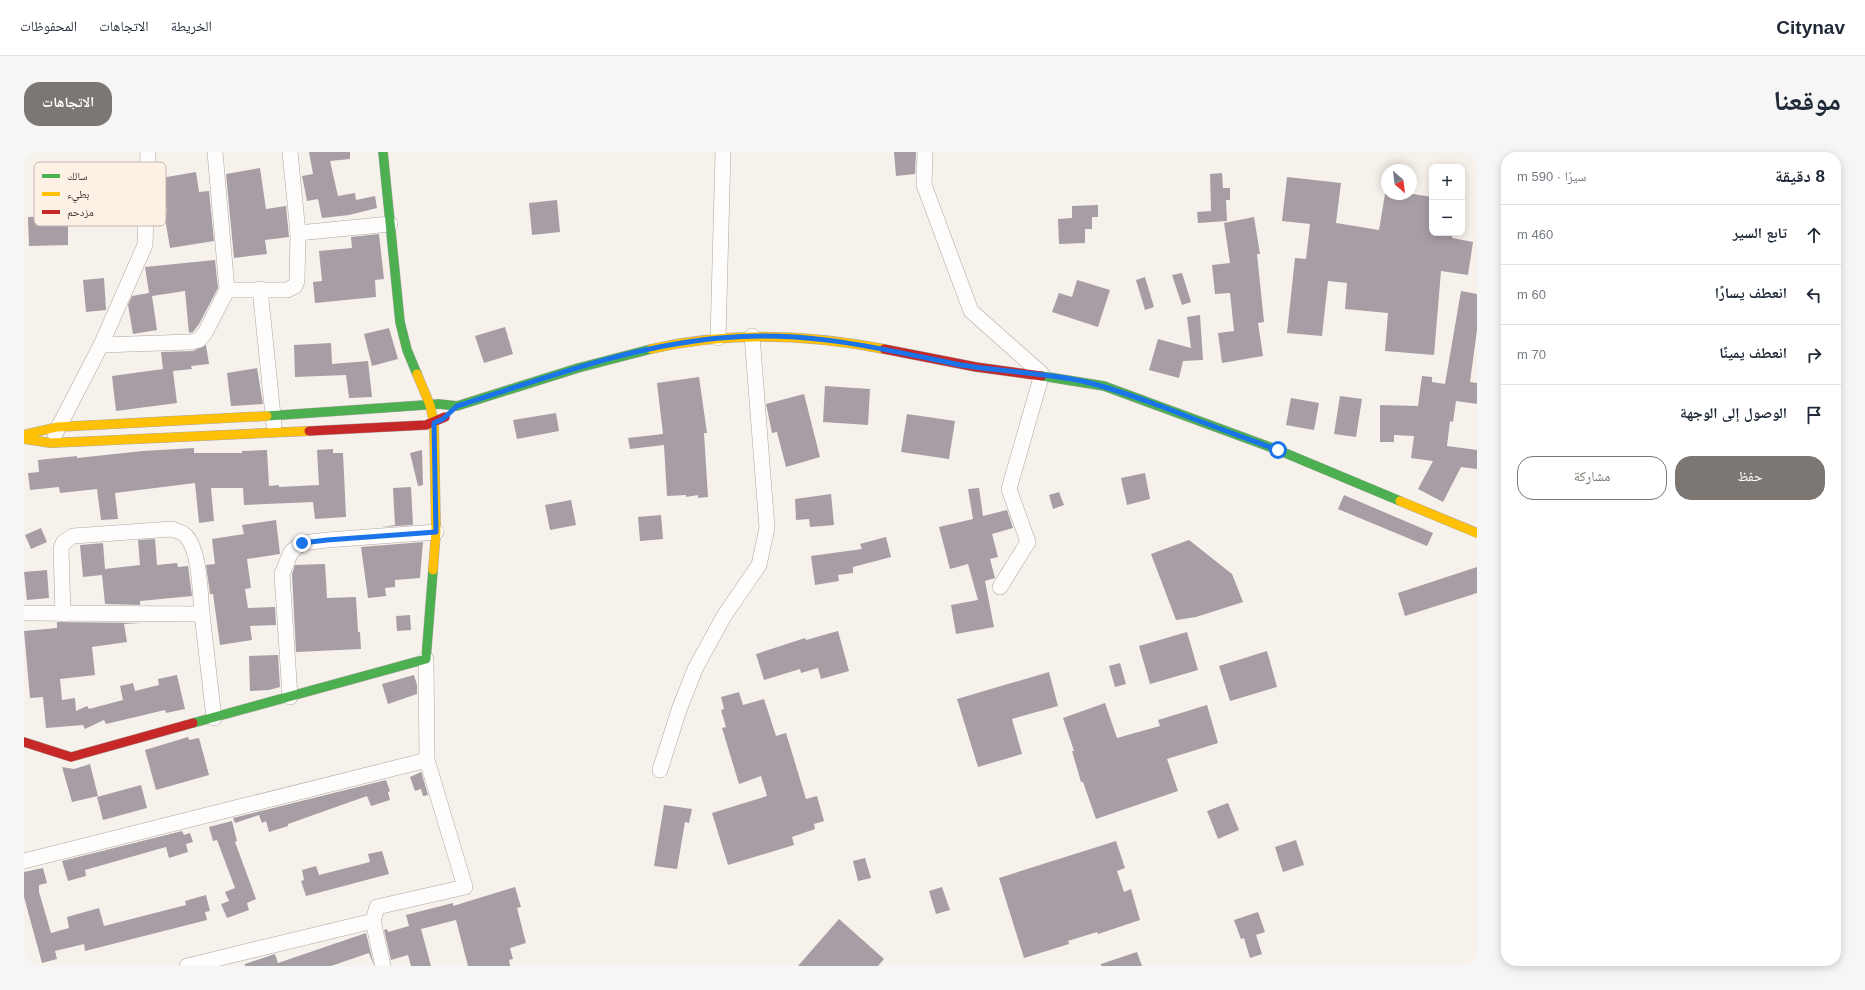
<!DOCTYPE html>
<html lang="ar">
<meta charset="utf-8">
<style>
body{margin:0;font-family:Helvetica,"Noto Naskh Arabic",sans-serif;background:#f6f6f7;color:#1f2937;direction:rtl}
.controls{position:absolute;right:12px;top:12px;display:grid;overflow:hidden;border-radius:8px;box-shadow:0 2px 10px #0003}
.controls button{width:36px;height:36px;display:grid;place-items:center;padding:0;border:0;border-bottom:1px solid #e0e1e3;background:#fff;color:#1f2937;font:20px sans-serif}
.compass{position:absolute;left:1357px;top:12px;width:36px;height:36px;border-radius:50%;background:#fff;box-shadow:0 2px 10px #0003;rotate:152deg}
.stop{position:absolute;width:12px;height:12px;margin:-9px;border:3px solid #1a73e8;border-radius:50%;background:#fff}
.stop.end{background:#1a73e8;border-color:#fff;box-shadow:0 1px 4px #0008}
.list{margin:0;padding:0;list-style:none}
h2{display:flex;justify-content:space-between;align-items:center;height:52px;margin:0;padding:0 16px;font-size:17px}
h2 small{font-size:13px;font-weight:400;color:#747a83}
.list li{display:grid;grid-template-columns:26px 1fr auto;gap:12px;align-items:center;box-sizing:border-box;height:60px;padding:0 16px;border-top:1px solid #e0e1e3}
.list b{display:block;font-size:15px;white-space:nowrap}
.list em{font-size:13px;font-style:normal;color:#747a83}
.actions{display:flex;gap:8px;padding:12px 16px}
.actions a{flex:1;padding:9px 0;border:1px solid #7c7772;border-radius:16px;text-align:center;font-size:14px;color:#7c7772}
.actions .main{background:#7c7772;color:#fff}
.icon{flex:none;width:22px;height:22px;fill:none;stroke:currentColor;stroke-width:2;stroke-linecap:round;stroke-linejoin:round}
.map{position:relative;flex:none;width:1453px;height:814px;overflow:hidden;direction:ltr;border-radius:16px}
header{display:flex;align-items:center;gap:24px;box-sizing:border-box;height:56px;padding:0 20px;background:#fff;border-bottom:1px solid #e0e1e3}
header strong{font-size:19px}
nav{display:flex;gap:22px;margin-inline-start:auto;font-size:14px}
.intro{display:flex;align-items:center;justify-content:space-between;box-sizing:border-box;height:96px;padding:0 24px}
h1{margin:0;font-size:28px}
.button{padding:10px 18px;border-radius:16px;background:#7c7772;color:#fff;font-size:14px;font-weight:700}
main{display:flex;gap:24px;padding:0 24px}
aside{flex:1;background:#fff;border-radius:16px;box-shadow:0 2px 10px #0003}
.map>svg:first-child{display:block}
</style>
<header>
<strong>Citynav</strong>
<nav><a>الخريطة</a><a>الاتجاهات</a><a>المحفوظات</a></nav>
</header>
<div class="intro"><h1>موقعنا</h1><a class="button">الاتجاهات</a></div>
<main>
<aside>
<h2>8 دقيقة<small>سيرًا · 590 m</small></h2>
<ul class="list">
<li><svg class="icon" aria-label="ahead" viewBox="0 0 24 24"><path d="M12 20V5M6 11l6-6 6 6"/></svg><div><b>تابع السير</b></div><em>460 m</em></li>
<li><svg class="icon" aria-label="left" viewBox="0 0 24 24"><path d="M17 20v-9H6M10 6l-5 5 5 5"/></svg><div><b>انعطف يسارًا</b></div><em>60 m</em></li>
<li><svg class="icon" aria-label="right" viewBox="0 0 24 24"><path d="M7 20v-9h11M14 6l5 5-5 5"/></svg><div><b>انعطف يمينًا</b></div><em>70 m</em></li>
<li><svg class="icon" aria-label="arrive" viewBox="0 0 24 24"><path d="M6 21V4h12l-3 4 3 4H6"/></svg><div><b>الوصول إلى الوجهة</b></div></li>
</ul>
<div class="actions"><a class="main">حفظ</a><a>مشاركة</a></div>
</aside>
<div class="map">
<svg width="1453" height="814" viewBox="0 0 1453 814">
<rect width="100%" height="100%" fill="#f7f1eb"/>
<!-- building -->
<g fill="#a79da5">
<path d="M 285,0 L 326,0 L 326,7 L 306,9 L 314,44 L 331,41 L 332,48 L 351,44 L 353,56 L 325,63 L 298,66 L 294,47 L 283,49 L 278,24 L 289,22 Z"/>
<path d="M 870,0 L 892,0 L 891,22 L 872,24 Z"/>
<path d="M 236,16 L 242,57 L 262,54 L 265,85 L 241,88 L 243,102 L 210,106 L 202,22 Z"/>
<path d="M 172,20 L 175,40 L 185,39 L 190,89 L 146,96 L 140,60 L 143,60 L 137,26 Z"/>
<path d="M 1198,21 L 1199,36 L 1206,36 L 1206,48 L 1202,48 L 1203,69 L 1174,71 L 1173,60 L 1187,59 L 1186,22 Z"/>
<path d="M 1263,25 L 1317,31 L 1312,71 L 1355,78 L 1361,42 L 1389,42 L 1408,45 L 1408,81 L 1428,81 L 1428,86 L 1449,90 L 1444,123 L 1417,119 L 1410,203 L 1361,199 L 1364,161 L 1321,157 L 1323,131 L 1304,129 L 1298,184 L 1263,181 L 1271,106 L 1282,107 L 1286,72 L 1258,69 Z"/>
<path d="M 533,48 L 536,80 L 508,83 L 505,51 Z"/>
<path d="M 1074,53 L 1074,65 L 1068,65 L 1068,77 L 1061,77 L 1061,91 L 1035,92 L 1034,67 L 1048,66 L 1048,54 Z"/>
<path d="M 44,64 L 44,93 L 5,94 L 4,65 Z"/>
<path d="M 1230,65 L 1236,102 L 1233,102 L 1240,170 L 1234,171 L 1239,204 L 1198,211 L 1194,181 L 1210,179 L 1206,141 L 1191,142 L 1188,113 L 1206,111 L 1200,71 Z"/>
<path d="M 355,82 L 360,127 L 351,128 L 352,145 L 291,151 L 289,130 L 298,129 L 295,99 L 328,96 L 327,85 Z"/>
<path d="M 191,108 L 194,136 L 175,172 L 169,180 L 165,181 L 161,139 L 128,144 L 133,178 L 109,182 L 104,153 L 108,144 L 125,141 L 121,115 Z"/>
<path d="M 1158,121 L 1167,150 L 1158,153 L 1148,123 Z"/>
<path d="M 1121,125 L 1130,155 L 1121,158 L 1112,128 Z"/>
<path d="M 80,126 L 82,158 L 62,160 L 59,128 Z"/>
<path d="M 1053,128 L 1086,138 L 1074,175 L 1028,160 L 1035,141 L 1048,145 Z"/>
<path d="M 1437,139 L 1453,142 L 1453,178 L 1446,230 L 1453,231 L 1453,252 L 1432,249 L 1429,270 L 1426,269 L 1423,294 L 1453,298 L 1453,317 L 1437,315 L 1419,350 L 1394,337 L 1409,309 L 1387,306 L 1390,284 L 1370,283 L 1370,290 L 1356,290 L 1356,253 L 1394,254 L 1398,224 L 1408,225 L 1408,230 L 1421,232 Z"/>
<path d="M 1176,163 L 1179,208 L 1159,209 L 1155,226 L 1125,218 L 1134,187 L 1167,196 L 1163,165 Z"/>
<path d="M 481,175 L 489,202 L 460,211 L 451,184 Z"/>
<path d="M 365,176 L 374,207 L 348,214 L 340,182 Z"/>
<path d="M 307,191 L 308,212 L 344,209 L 348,245 L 325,246 L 322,223 L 271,225 L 270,193 Z"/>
<path d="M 182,193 L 185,212 L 167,214 L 168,217 L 149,219 L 153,251 L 92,259 L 88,224 L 139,217 L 137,200 L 169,199 Z"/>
<path d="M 233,216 L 239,252 L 207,254 L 203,221 Z"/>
<path d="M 675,225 L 683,281 L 680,281 L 684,345 L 674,346 L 674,343 L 662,345 L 662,343 L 643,344 L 640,293 L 606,297 L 604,286 L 639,282 L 633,231 Z"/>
<path d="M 801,234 L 846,237 L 844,273 L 799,270 Z"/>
<path d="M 780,242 L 796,305 L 762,315 L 753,280 L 748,281 L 742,252 Z"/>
<path d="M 1316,244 L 1338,247 L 1332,285 L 1310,282 Z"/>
<path d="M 1267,246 L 1295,251 L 1290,278 L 1262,273 Z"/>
<path d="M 532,261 L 535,279 L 493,287 L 489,268 Z"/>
<path d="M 883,262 L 931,269 L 925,307 L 877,300 Z"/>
<path d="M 170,296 L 170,301 L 218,301 L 218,299 L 243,298 L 245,334 L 255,333 L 255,335 L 295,333 L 293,298 L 309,297 L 309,301 L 319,301 L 322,365 L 291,367 L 289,350 L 220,353 L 219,336 L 187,336 L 190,369 L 175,371 L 171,331 L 91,341 L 94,367 L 77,368 L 73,337 L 36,341 L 35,335 L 6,338 L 4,321 L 15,320 L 14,308 L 53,304 L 53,306 L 119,299 Z"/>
<path d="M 398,298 L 399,333 L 394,334 L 386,301 Z"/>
<path d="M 1121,321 L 1126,347 L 1103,353 L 1097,326 Z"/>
<path d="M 387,335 L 389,373 L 357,375 L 371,373 L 369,336 Z"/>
<path d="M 955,336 L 959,364 L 983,358 L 989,376 L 968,382 L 974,405 L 966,407 L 971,426 L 961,429 L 970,475 L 932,482 L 927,453 L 954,448 L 944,412 L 926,417 L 915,375 L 949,367 L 944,337 Z"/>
<path d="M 1035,340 L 1040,353 L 1029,357 L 1025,343 Z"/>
<path d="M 807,342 L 810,373 L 786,375 L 785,367 L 772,368 L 771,347 Z"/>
<path d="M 1320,343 L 1409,381 L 1403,394 L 1314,357 Z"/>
<path d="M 547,348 L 552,373 L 526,378 L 521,353 Z"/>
<path d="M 637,363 L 639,387 L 616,389 L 614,365 Z"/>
<path d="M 252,368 L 256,402 L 223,407 L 227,436 L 221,437 L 224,456 L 251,455 L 252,473 L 226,474 L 228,488 L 196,493 L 189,442 L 186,442 L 182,413 L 191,412 L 188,387 L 220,382 L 218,373 Z"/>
<path d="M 17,376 L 23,390 L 7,397 L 1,383 Z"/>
<path d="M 862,385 L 867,405 L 829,415 L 829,421 L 814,423 L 815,429 L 791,433 L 787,404 L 838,397 L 836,392 Z"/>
<path d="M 131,387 L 133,413 L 153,411 L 154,415 L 164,414 L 168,444 L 116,449 L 116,453 L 81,452 L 78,423 L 59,425 L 56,393 L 79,391 L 81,417 L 116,413 L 114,388 Z"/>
<path d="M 1165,388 L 1208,422 L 1219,450 L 1172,465 L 1152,468 L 1127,402 Z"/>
<path d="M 399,390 L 396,426 L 371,428 L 371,435 L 361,436 L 362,444 L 344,446 L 337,395 Z"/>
<path d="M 301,412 L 303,446 L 332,445 L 334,480 L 336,480 L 337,497 L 272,500 L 268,422 L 271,413 Z"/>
<path d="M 1453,415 L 1453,441 L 1381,464 L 1374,441 Z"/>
<path d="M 23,418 L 25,446 L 3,448 L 0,420 Z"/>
<path d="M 386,463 L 387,478 L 373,479 L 372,464 Z"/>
<path d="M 33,470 L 117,471 L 100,472 L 103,490 L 68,495 L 71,523 L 36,527 L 38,548 L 51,546 L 52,559 L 63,554 L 65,557 L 99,548 L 96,534 L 109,531 L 111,539 L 135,533 L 134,527 L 153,523 L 161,557 L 142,561 L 141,558 L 82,572 L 80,568 L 61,577 L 59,573 L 22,576 L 19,545 L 6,546 L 0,479 L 33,476 Z"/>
<path d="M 814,479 L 825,519 L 797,527 L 794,516 L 777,521 L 776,517 L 740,528 L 732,502 L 781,486 L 782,488 Z"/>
<path d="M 1163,480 L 1174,518 L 1126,532 L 1115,494 Z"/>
<path d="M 1243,499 L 1253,535 L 1206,549 L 1195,514 Z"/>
<path d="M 254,503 L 256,535 L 245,538 L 226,539 L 225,504 Z"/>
<path d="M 1096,511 L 1102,532 L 1091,535 L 1085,514 Z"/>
<path d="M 1025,520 L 1034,554 L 988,567 L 998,602 L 954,615 L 933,547 Z"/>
<path d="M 390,523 L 393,533 L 393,542 L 364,552 L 358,532 Z"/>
<path d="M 715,540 L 719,553 L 740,547 L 752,584 L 762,581 L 782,647 L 793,644 L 800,669 L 790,672 L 791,677 L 768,685 L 770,693 L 704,713 L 688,661 L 743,644 L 737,624 L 715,632 L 698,576 L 702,575 L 697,558 L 700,557 L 697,545 Z"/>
<path d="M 1081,551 L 1093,586 L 1136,574 L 1134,568 L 1183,553 L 1194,591 L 1143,607 L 1154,639 L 1072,667 L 1059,630 L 1057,630 L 1048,599 L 1050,599 L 1039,566 Z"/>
<path d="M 164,585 L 165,588 L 175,586 L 185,623 L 132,638 L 121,598 Z"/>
<path d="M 66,612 L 74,644 L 48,650 L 38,615 L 50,617 Z"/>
<path d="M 397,619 L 404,643 L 399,644 L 397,637 L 391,639 L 386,625 L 397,620 Z"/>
<path d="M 362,628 L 366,639 L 364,640 L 366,648 L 347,654 L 343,644 L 264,672 L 264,674 L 245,680 L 242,669 L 238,671 L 235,663 L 211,671 L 209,666 Z"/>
<path d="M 117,633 L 123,656 L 79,668 L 73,645 Z"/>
<path d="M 1204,651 L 1215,678 L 1194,687 L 1183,659 Z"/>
<path d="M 640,653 L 668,657 L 665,671 L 661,670 L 653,717 L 630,714 Z"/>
<path d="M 208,669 L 213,689 L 211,690 L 232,747 L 223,751 L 225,758 L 203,766 L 197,752 L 205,749 L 201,740 L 211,736 L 193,688 L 189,689 L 185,675 Z"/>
<path d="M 158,679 L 160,683 L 166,681 L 169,690 L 162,692 L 164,700 L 145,706 L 142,695 L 61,718 L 62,724 L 44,729 L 38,709 Z"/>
<path d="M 1272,688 L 1280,713 L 1259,720 L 1251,695 Z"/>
<path d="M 1092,689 L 1101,716 L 1093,719 L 1100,740 L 1107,737 L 1116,768 L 1074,782 L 1073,780 L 1044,789 L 1045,792 L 1000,806 L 975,726 Z"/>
<path d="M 358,699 L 365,722 L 282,744 L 277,729 L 280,728 L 278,718 L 292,714 L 295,723 L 346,710 L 344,702 Z"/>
<path d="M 841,706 L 847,726 L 834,729 L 829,709 Z"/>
<path d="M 19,716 L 23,731 L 15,733 L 15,740 L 27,781 L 45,776 L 43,765 L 75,756 L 80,774 L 162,753 L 161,749 L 182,743 L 186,759 L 181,760 L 183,768 L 61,799 L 60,792 L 31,799 L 33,807 L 18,811 L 0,745 L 0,720 Z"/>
<path d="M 491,735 L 497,755 L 493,756 L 502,791 L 486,796 L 489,807 L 485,808 L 486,814 L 444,814 L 432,768 L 397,777 L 407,814 L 387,814 L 384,803 L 367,808 L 360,778 L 363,777 L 364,780 L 385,774 L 382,763 L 429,751 L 429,754 Z"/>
<path d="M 918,735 L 926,758 L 912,762 L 905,739 Z"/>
<path d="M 1234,760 L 1241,780 L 1232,783 L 1238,802 L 1226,806 L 1220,786 L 1217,787 L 1210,768 Z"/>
<path d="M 815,767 L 860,807 L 854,814 L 774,814 Z"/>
<path d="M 342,781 L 350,814 L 345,801 L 307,814 L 221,814 L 221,812 L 251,802 L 254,811 Z"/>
<path d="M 1113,800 L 1118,814 L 1077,814 L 1077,812 Z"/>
</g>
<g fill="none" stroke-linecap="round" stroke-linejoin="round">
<defs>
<g id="street">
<path d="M 266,0 L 274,81 L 366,72"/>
<path d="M 901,0 L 900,33 L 947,159 L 1018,222 L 985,337 L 1004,390 L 976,435"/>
<path d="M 236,137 L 250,273"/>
<path d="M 203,138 L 263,138 L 271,134 L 273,129 L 274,81"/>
<path d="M 694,186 L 699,0"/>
<path d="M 77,193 L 167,190 L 175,188 L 181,181 L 203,138 L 191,0"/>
<path d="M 31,282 L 77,193 L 121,93 L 124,0"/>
<path d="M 0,461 L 178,462 L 190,566"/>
<path d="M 39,462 L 37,397 L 39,391 L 49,384 L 148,377 C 152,379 159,380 162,384 C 176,399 176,441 178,462"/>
<path d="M 266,545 L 258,422 L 267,400 L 278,391 L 303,388 L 412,380"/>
<path d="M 636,618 L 655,558 L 671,517 L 700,464 L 735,413 L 743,376 L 728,184"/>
<path d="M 0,709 L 403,608"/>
<path d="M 163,814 L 349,769"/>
<path d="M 359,814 L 349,769 L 353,755 L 441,735 L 403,608 L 402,507"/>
</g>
<g id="fast">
<path d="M 359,0 L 376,170 L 383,198 L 393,222"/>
<path d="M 1018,224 L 1080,234 L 1254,298 L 1376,349"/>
<path d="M 243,264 L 415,252 L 433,254 L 554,216 L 627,197"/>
<path d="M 169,571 L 402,507 L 409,418"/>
</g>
<g id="slow">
<path d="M 627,197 C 705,179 783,182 860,197"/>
<path d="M 393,222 L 406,253 L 410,271 L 412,380 L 409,418"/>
<path d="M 0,283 L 33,275 L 243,264"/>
<path d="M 0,287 L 27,291 L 285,279"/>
<path d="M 1376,349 L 1453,381"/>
</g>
<g id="jam">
<path d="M 860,197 L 952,215 L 1018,224"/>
<path d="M 285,279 L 402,273 L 421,265"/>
<path d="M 0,590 L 47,605 L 169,571"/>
</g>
</defs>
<!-- street casing -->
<use href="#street" stroke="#aca7a3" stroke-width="16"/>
<!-- fast casing -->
<use href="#fast" stroke="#aca7a3" stroke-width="10"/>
<!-- slow casing -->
<use href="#slow" stroke="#aca7a3" stroke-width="10"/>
<!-- jam casing -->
<use href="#jam" stroke="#aca7a3" stroke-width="10"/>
<!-- street -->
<use href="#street" stroke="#fefdfc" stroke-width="15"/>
<!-- fast -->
<use href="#fast" stroke="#4caf50" stroke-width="9"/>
<!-- slow -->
<use href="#slow" stroke="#ffc107" stroke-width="9"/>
<!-- jam -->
<use href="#jam" stroke="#c62828" stroke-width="9"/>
</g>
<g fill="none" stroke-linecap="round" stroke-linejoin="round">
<!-- route -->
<path stroke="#1a73e8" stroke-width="5" d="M 278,391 L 303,388 L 412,380 L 410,271 L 419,267 L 433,254 C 519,227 606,194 696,186 C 780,178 850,195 932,212 C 975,220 1019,220 1062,230 C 1088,236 1114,246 1139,255 C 1177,270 1216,284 1254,298"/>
</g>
<!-- legend -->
<rect x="10" y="10" width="132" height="64" rx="6" fill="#fdf0e5" stroke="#c2b8af" stroke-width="1"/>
<rect x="18" y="22" width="18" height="4" fill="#4caf50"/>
<rect x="18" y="40" width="18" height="4" fill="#ffc107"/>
<rect x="18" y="58" width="18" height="4" fill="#c62828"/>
<g font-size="11" fill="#3a3531">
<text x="43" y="28">سالك</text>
<text x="43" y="46">بطيء</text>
<text x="43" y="64">مزدحم</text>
</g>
</svg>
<div class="controls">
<button>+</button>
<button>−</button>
</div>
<svg class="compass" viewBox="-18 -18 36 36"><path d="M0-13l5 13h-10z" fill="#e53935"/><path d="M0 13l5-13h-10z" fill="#747a83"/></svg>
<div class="stop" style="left:1254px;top:298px"></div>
<div class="stop end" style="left:278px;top:391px"></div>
</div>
</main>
